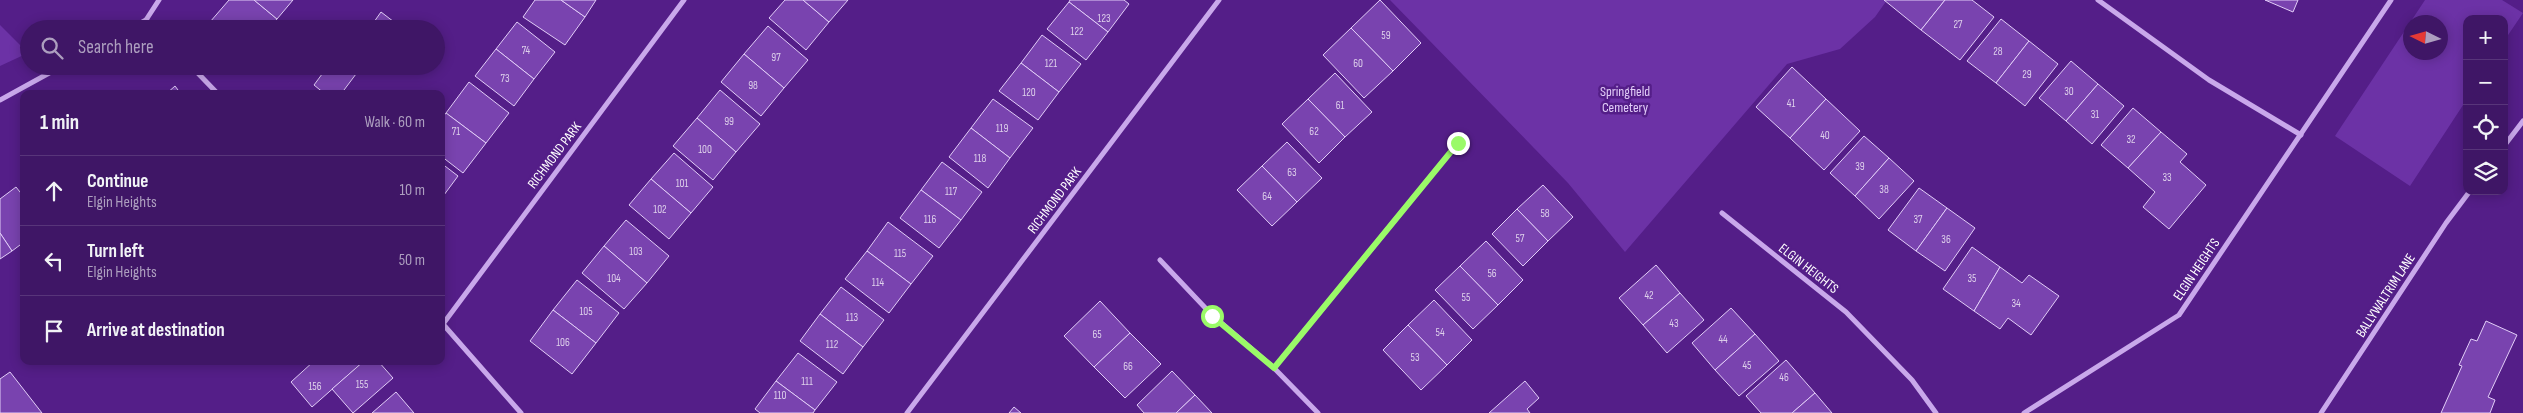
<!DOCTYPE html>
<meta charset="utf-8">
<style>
body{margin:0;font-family:"Sofia Sans Condensed",sans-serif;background:#4a236f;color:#f1f3f6}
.controls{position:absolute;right:15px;top:15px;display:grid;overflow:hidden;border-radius:10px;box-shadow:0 2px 12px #0003}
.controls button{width:45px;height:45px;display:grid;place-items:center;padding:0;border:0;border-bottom:1px solid #58357a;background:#3f1666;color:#f1f3f6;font:25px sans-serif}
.compass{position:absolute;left:2403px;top:15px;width:45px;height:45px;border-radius:50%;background:#3f1666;box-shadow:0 2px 12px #0003;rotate:275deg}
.stop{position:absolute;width:15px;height:15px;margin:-11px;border:4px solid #9afa68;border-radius:50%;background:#fff}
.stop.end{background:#9afa68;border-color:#fff;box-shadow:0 1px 5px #0008}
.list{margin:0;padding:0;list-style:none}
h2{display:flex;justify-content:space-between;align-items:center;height:65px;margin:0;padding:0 20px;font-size:21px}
h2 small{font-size:16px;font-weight:400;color:#ad9fbf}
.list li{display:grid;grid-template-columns:32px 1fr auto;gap:15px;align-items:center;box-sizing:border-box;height:70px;padding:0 20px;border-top:1px solid #58357a}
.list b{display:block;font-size:19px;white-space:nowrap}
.list p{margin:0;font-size:16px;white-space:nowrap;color:#ad9fbf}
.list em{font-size:16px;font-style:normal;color:#ad9fbf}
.icon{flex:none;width:28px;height:28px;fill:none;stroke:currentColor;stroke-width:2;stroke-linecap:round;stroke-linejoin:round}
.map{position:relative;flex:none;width:2523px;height:413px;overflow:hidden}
.search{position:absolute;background:#3f1666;box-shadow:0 2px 12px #0003;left:20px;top:20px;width:425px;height:55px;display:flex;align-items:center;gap:12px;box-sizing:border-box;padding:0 18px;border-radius:28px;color:#ad9fbf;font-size:19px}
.panel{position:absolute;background:#3f1666;box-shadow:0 2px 12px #0003;left:20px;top:90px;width:425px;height:275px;border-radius:10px}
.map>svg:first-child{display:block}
</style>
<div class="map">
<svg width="2523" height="413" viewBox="0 0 2523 413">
<rect width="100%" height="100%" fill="#541e88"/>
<!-- green -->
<g fill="#6c32a6" fill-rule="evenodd">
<path d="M 1390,0 L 1887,0 L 1875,17 L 1840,49 L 1787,64 L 1625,252 L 1568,183 Z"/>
<path d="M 2425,0 L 2502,0 L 2523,13 L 2504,41 L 2504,19 L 2467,19 L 2467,99 L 2410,186 L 2335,136 ZM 2440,22 L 2440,52 L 2410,52 L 2410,22 Z"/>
<path d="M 0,25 L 28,53 L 0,66 Z"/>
</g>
<!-- building -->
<g fill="#7943af" stroke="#e2cdf8">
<path d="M 229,0 L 254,0 L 277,19 L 269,29 L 218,29 L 210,22 Z"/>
<path d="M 254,0 L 293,0 L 277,19 Z"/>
<path d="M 535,0 L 561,0 L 585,17 L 565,45 L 523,17 Z"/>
<path d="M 561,0 L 596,0 L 585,17 Z"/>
<path d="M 785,0 L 803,0 L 829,22 L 806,50 L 769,18 Z"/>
<path d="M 803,0 L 848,0 L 829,22 Z"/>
<path d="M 1070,0 L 1124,0 L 1129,4 L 1108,32 L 1069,2 Z"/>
<path d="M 1380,0 L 1421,43 L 1393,71 L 1351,28 Z"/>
<path d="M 1884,0 L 1945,0 L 1921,30 Z"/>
<path d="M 1945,0 L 1972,0 L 1994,17 L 1960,60 L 1921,30 Z"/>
<path d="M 2265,0 L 2298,0 L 2293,12 Z"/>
<path d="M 1069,2 L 1108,32 L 1086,60 L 1047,29 Z"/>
<path d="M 381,12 L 398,25 L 394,29 L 369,29 Z"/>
<path d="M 2001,19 L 2029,41 L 1996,83 L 1967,61 Z"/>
<path d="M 517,22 L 555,52 L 534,79 L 496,49 Z"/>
<path d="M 768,26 L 808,60 L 784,88 L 744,54 Z"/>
<path d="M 1351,28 L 1393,71 L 1364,98 L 1323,55 Z"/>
<path d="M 1042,35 L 1081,64 L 1059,92 L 1021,63 Z"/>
<path d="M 2029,41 L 2058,64 L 2025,106 L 1996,83 Z"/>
<path d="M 496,49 L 534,79 L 514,106 L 475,76 Z"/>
<path d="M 744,54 L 784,88 L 761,116 L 721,82 Z"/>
<path d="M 2071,61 L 2098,84 L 2066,121 L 2039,98 Z"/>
<path d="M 1021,63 L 1059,92 L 1038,120 L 999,91 Z"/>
<path d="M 328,66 L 362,66 L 341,94 L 325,94 L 314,85 Z"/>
<path d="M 1792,67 L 1826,99 L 1790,138 L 1756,107 Z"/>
<path d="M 1335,73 L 1372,112 L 1345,137 L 1308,99 Z"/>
<path d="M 469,82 L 509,113 L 486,143 L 446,113 Z"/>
<path d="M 2098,84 L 2124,106 L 2092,144 L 2066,121 Z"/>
<path d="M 175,86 L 181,94 L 166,94 Z"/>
<path d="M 720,90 L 760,124 L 736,152 L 697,118 Z"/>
<path d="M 993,99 L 1033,128 L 1010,158 L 971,128 Z"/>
<path d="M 1308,99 L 1345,137 L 1319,163 L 1282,124 Z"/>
<path d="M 1826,99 L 1860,131 L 1824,170 L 1790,138 Z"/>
<path d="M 2133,108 L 2161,132 L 2128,168 L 2101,145 Z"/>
<path d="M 446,113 L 486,143 L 463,173 L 441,156 L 441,119 Z"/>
<path d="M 697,118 L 736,152 L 713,180 L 673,146 Z"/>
<path d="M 971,128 L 1010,158 L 988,188 L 949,157 Z"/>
<path d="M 2161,132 L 2187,154 L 2180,162 L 2206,185 L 2169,229 L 2143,207 L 2155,192 L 2128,168 Z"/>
<path d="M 1864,136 L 1889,158 L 1855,196 L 1830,173 Z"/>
<path d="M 1287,142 L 1322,178 L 1297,202 L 1262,166 Z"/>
<path d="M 674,153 L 713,187 L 691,213 L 651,179 Z"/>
<path d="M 1889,158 L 1914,181 L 1879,219 L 1855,196 Z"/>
<path d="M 942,162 L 982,192 L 961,220 L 921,190 Z"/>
<path d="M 441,163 L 458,176 L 441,199 Z"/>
<path d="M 1262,166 L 1297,202 L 1272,226 L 1237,190 Z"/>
<path d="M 651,179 L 691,213 L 669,239 L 629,205 Z"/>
<path d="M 1543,185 L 1573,217 L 1548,241 L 1517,209 Z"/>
<path d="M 16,187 L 24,197 L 24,242 L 12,251 L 0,233 L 0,199 Z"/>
<path d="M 1919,188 L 1947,208 L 1916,251 L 1888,230 Z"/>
<path d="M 921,190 L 961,220 L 939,248 L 900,218 Z"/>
<path d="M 1947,208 L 1975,228 L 1945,271 L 1916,251 Z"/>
<path d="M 1517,209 L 1548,241 L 1523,266 L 1492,234 Z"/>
<path d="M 626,220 L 669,256 L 647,283 L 604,246 Z"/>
<path d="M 888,222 L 933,256 L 911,284 L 867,251 Z"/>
<path d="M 0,233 L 12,251 L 0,259 Z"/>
<path d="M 1486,241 L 1523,280 L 1498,305 L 1460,266 Z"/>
<path d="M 604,246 L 647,283 L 624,309 L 582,273 Z"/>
<path d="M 1972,247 L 2000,267 L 1974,311 L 1943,289 Z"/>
<path d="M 867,251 L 911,284 L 889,313 L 845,279 Z"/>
<path d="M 1656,265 L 1680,293 L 1643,325 L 1619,298 Z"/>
<path d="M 1460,266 L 1498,305 L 1473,329 L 1435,290 Z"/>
<path d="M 2000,267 L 2022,283 L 2029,275 L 2059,296 L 2031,335 L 2008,318 L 2000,329 L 1974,311 Z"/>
<path d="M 577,280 L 619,313 L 596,343 L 553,310 Z"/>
<path d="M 841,287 L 884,320 L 863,347 L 820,314 Z"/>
<path d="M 1680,293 L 1704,320 L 1667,353 L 1643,325 Z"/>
<path d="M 1434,300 L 1472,340 L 1447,365 L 1408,325 Z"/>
<path d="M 1100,301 L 1130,333 L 1094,367 L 1064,336 Z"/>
<path d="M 1731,308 L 1755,334 L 1715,370 L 1692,343 Z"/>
<path d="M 553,310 L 596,343 L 572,374 L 530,341 Z"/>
<path d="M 820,314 L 863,347 L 843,374 L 800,341 Z"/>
<path d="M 2486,321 L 2517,335 L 2488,397 L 2495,400 L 2490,413 L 2441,413 L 2462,366 L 2459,365 L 2471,339 L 2477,341 Z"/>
<path d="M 1408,325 L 1447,365 L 1421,390 L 1383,350 Z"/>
<path d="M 1130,333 L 1161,364 L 1125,398 L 1094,367 Z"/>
<path d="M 1755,334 L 1779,361 L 1739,396 L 1715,370 Z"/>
<path d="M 798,353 L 837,382 L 815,410 L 776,381 Z"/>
<path d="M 1786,360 L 1815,393 L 1792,413 L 1761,413 L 1746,396 Z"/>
<path d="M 314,361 L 364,361 L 312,407 L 291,382 Z"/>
<path d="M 364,361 L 378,361 L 393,378 L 353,413 L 332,389 Z"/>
<path d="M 1172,371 L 1195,395 L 1176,413 L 1144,413 L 1137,405 Z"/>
<path d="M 10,372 L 42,413 L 0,413 L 0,379 Z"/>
<path d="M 776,381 L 815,410 L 813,413 L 760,413 L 755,409 Z"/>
<path d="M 1525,381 L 1539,398 L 1527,409 L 1530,413 L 1489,413 Z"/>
<path d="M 396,392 L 414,413 L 372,413 Z"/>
<path d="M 1815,393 L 1832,413 L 1792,413 Z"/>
<path d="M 1195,395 L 1212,413 L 1176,413 Z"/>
<path d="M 1014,407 L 1021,413 L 1009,413 Z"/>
</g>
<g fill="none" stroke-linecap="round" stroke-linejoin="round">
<!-- minor -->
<g stroke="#c9a8eb" stroke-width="5">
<path d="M 2098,0 L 2209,80 L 2301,135"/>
<path d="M 146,20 L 155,29"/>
<path d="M 130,29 L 146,20 L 159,0"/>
<path d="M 191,66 L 218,94"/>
<path d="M 0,100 L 62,66"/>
<path d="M 2504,146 L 2523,121"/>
<path d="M 1722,213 L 1846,312 L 1912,380 L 1936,413"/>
<path d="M 1160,260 L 1212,315 L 1274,368 L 1318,413"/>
<path d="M 442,323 L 521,413"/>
<path d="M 443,324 L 684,0"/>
<path d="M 1274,368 L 1458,143"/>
<path d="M 907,413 L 1219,0"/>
<path d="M 2024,413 L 2179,315 L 2391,0"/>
<path d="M 2321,413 L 2446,223 L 2470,191"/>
</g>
</g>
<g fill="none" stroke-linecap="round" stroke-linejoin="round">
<!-- route -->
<path stroke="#9afa68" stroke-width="6" d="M 1212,316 L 1274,368 L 1458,143"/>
</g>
<g text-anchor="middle" stroke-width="5" stroke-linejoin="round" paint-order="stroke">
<!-- number labels -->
<g font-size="11" fill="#ded0eb">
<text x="1104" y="22">123</text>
<text x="1958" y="28">27</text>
<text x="1077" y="35">122</text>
<text x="1386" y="39">59</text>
<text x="526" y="54">74</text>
<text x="1998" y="55">28</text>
<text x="776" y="61">97</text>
<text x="1051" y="67">121</text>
<text x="1358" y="67">60</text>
<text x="2027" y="78">29</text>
<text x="505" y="82">73</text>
<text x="753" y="89">98</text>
<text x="2069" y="95">30</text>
<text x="1029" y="96">120</text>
<text x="1791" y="107">41</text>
<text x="1340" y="109">61</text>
<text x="2095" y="118">31</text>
<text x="729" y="125">99</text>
<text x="1002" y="132">119</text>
<text x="456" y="135">71</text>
<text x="1314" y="135">62</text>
<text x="1825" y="139">40</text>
<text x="2131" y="143">32</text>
<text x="705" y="153">100</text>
<text x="980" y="162">118</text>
<text x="1860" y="170">39</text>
<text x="1292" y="176">63</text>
<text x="2167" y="181">33</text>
<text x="682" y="187">101</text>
<text x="1884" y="193">38</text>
<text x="951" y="195">117</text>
<text x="1267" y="200">64</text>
<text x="660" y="213">102</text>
<text x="1545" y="217">58</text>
<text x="930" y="223">116</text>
<text x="1918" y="223">37</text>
<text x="1520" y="242">57</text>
<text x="1946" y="243">36</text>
<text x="636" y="255">103</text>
<text x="900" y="257">115</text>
<text x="1492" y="277">56</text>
<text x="614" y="282">104</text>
<text x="1972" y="282">35</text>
<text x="878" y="286">114</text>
<text x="1649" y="299">42</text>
<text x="1466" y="301">55</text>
<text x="2016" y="307">34</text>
<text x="586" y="315">105</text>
<text x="852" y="321">113</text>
<text x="1674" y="327">43</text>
<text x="1440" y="336">54</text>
<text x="1097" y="338">65</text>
<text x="1723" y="343">44</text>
<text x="563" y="346">106</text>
<text x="832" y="348">112</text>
<text x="1415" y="361">53</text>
<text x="1747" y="369">45</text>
<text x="1128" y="370">66</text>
<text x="1784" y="381">46</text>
<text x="807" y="385">111</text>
<text x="362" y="388">155</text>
<text x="315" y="390">156</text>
<text x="780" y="399">110</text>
</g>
<!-- park labels -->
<g font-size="14" fill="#e2cdf8" stroke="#541e88">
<text x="1625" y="96">Springfield<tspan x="1625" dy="16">Cemetery</tspan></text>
</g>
<!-- street labels -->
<g font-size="14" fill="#fff" stroke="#541e88">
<text transform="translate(554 155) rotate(-53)" y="5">RICHMOND PARK</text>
<text transform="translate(1054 200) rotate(-53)" y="5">RICHMOND PARK</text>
<text transform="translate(1809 268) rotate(38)" y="5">ELGIN HEIGHTS</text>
<text transform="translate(2196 269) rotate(-56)" y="5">ELGIN HEIGHTS</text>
<text transform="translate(2385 295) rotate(-57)" y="5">BALLYWALTRIM LANE</text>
</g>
</g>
</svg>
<div class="controls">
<button>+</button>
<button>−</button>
<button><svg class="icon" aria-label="locate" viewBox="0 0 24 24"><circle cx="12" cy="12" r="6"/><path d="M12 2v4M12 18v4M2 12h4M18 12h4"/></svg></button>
<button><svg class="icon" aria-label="layers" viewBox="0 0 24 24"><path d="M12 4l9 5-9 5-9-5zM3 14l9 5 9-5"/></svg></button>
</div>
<svg class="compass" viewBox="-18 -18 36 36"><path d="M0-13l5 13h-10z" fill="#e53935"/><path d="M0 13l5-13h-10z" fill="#ad9fbf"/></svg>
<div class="stop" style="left:1212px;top:316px"></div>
<div class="stop end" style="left:1458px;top:143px"></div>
<div class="search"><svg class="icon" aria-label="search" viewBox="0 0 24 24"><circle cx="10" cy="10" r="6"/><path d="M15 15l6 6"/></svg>Search here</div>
<section class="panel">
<h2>1 min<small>Walk · 60 m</small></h2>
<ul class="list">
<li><svg class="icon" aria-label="ahead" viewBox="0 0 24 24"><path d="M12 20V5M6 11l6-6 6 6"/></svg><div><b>Continue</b><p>Elgin Heights</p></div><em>10 m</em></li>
<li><svg class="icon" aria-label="left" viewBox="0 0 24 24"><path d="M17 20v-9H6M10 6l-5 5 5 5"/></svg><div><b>Turn left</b><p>Elgin Heights</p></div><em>50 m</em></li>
<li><svg class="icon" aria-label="arrive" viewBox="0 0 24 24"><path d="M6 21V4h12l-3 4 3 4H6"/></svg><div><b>Arrive at destination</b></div></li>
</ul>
</section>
</div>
